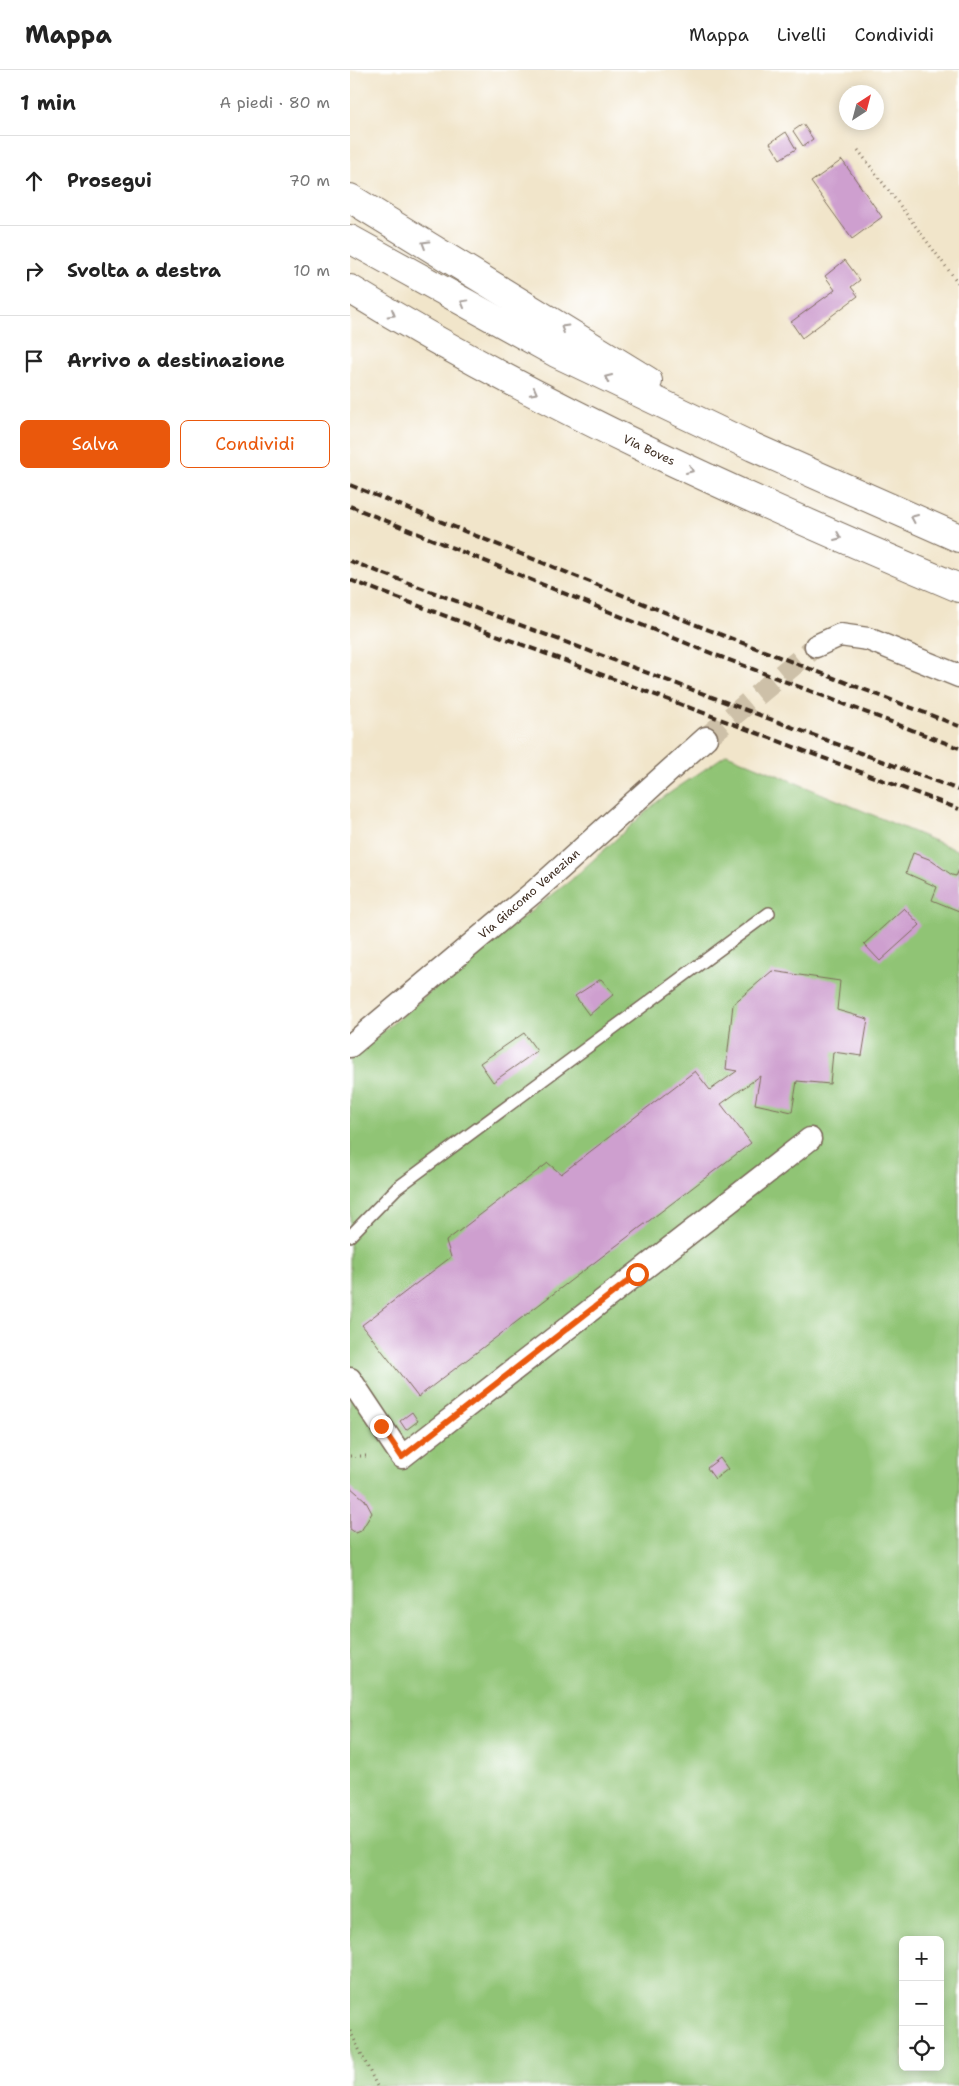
<!DOCTYPE html>
<html lang="it">
<meta charset="utf-8">
<style>
body{margin:0;font-family:"Shantell Sans",sans-serif;background:#f6f6f6;color:#222}
.controls{position:absolute;right:15px;bottom:15px;display:grid;overflow:hidden;border-radius:8px;box-shadow:0 2px 12px #0003}
.controls button{width:45px;height:45px;display:grid;place-items:center;padding:0;border:0;border-bottom:1px solid #e0e0e0;background:#fff;color:#222;font:25px sans-serif}
.compass{position:absolute;left:489px;top:15px;width:45px;height:45px;border-radius:50%;background:#fff;box-shadow:0 2px 12px #0003;rotate:36deg}
.stop{position:absolute;width:15px;height:15px;margin:-11px;border:4px solid #ea580c;border-radius:50%;background:#fff}
.stop.end{background:#ea580c;border-color:#fff;box-shadow:0 1px 5px #0008}
.list{margin:0;padding:0;list-style:none}
h2{display:flex;justify-content:space-between;align-items:center;height:65px;margin:0;padding:0 20px;font-size:21px}
h2 small{font-size:16px;font-weight:400;color:#767676}
.list li{display:grid;grid-template-columns:32px 1fr auto;gap:15px;align-items:center;box-sizing:border-box;height:90px;padding:0 20px;border-top:1px solid #e0e0e0}
.list b{display:block;font-size:19px;white-space:nowrap}
.list em{font-size:16px;font-style:normal;color:#767676}
.actions{display:flex;gap:10px;padding:15px 20px}
.actions a{flex:1;padding:11px 0;border:1px solid #ea580c;border-radius:8px;text-align:center;font-size:18px;color:#ea580c}
.actions .main{background:#ea580c;color:#fff}
.icon{flex:none;width:28px;height:28px;fill:none;stroke:currentColor;stroke-width:2;stroke-linecap:round;stroke-linejoin:round}
.map{position:relative;flex:none;width:609px;height:2016px;overflow:hidden}
header{display:flex;align-items:center;gap:30px;box-sizing:border-box;height:70px;padding:0 25px;background:#fff;border-bottom:1px solid #e0e0e0}
header strong{font-size:24px}
nav{display:flex;gap:28px;margin-inline-start:auto;font-size:18px}
main{display:flex}
aside{flex:1;background:#fff}
.map>svg:first-child{display:block}
</style>
<header>
<strong>Mappa</strong>
<nav><a>Mappa</a><a>Livelli</a><a>Condividi</a></nav>
</header>
<main>
<aside>
<h2>1 min<small>A piedi · 80 m</small></h2>
<ul class="list">
<li><svg class="icon" aria-label="ahead" viewBox="0 0 24 24"><path d="M12 20V5M6 11l6-6 6 6"/></svg><div><b>Prosegui</b></div><em>70 m</em></li>
<li><svg class="icon" aria-label="right" viewBox="0 0 24 24"><path d="M7 20v-9h11M14 6l5 5-5 5"/></svg><div><b>Svolta a destra</b></div><em>10 m</em></li>
<li><svg class="icon" aria-label="arrive" viewBox="0 0 24 24"><path d="M6 21V4h12l-3 4 3 4H6"/></svg><div><b>Arrivo a destinazione</b></div></li>
</ul>
<div class="actions"><a class="main">Salva</a><a>Condividi</a></div>
</aside>
<div class="map">
<svg width="609" height="2016" viewBox="0 0 609 2016">
<rect width="100%" height="100%" fill="#fff"/>
<filter id="ink" filterUnits="userSpaceOnUse"><feTurbulence type="fractalNoise" baseFrequency=".02" numOctaves="2"/><feDisplacementMap in="SourceGraphic" scale="10" xChannelSelector="R" yChannelSelector="G"/><feConvolveMatrix kernelMatrix="1 2 1 2 8 2 1 2 1" color-interpolation-filters="sRGB"/></filter>
<filter id="wash" filterUnits="userSpaceOnUse"><feTurbulence type="fractalNoise" baseFrequency=".0096" numOctaves="4" result="noise"/><feDisplacementMap in="SourceGraphic" scale="20" xChannelSelector="R" yChannelSelector="G"/><feGaussianBlur stdDeviation="1.12" result="paint"/><feColorMatrix in="noise" values="0 0 0 0 0 0 0 0 0 0 0 0 0 0 0 0 0 1.4 0 .05"/><feComposite in="paint" operator="in"/></filter>
<g filter="url(#wash)">
<rect width="100%" height="100%" fill="#f1e5ca"/>
<!-- green -->
<path fill="#90c475" stroke="#66774a" fill-rule="evenodd" d="M 377,684 L 609,781 L 609,2016 L 0,2016 L 0,989 L 126,884 L 220,811 L 308,731 ZM 553,1870 L 590,1870 L 590,1997 L 553,1997 Z"/>
<g id="blocks">
<!-- building -->
<g fill="#ce9fcf">
<path d="M 453,54 L 463,69 L 453,76 L 443,61 Z"/>
<path d="M 436,62 L 446,79 L 430,89 L 420,73 Z"/>
<path d="M 492,90 L 532,147 L 502,169 L 461,112 Z"/>
<path d="M 495,190 L 510,210 L 501,217 L 508,226 L 452,268 L 441,252 L 485,220 L 475,206 Z"/>
<path d="M 563,783 L 579,789 L 602,805 L 606,806 L 609,800 L 609,841 L 582,830 L 587,817 L 556,803 Z"/>
<path d="M 554,838 L 570,855 L 530,891 L 514,874 Z"/>
<path d="M 422,901 L 490,911 L 487,940 L 518,949 L 512,986 L 483,982 L 480,1014 L 447,1011 L 442,1042 L 405,1034 L 410,1006 L 371,1034 L 401,1073 L 68,1327 L 12,1255 L 101,1187 L 96,1171 L 198,1093 L 211,1104 L 345,1001 L 360,1020 L 387,1001 L 376,999 L 383,934 Z"/>
<path d="M 251,909 L 264,924 L 239,945 L 225,926 Z"/>
<path d="M 174,963 L 187,981 L 143,1012 L 130,993 Z"/>
<path d="M 62,1342 L 68,1351 L 56,1360 L 50,1351 Z"/>
<path d="M 370,1388 L 378,1399 L 365,1409 L 357,1398 Z"/>
<path d="M 0,1417 L 15,1430 L 22,1443 L 11,1461 L 6,1463 L 0,1459 Z"/>
</g>
</g>
</g>
<g filter="url(#ink)">
<use href="#blocks" fill-opacity="0" stroke="#7b6b5a" stroke-width="1"/>
<g fill="none" stroke-linecap="round" stroke-linejoin="round">
<!-- street-tunnel -->
<path stroke="#cdc0a8" stroke-width="22" stroke-dasharray="22 11" stroke-linecap="butt" d="M 356,668 L 466,576"/>
<defs>
<path id="lane" d="M 0,1166 L 47,1118 L 419,843"/>
<g id="street">
<path d="M 466,576 L 490,565 L 518,569 L 609,606"/>
<path d="M 0,976 L 185,821 L 356,668"/>
<path d="M 0,1309 L 52,1387 L 460,1069"/>
</g>
<g id="highway">
<path d="M 0,128 L 298,311"/>
<path d="M 0,169 L 206,283 L 403,377 L 609,468"/>
<path d="M 0,219 C 193,338 400,430 609,518"/>
</g>
</defs>
<!-- lane casing -->
<use href="#lane" stroke="#7b6b5a" stroke-width="14"/>
<!-- street casing -->
<use href="#street" stroke="#7b6b5a" stroke-width="25"/>
<!-- highway casing -->
<use href="#highway" stroke="#7b6b5a" stroke-width="30"/>
<!-- path -->
<g stroke="#7b6b5a" stroke-width="3" stroke-dasharray="1 4" stroke-linecap="butt">
<path d="M 508,80 L 609,214"/>
<path d="M 0,1386 L 19,1386"/>
<path d="M 0,1961 L 27,2016"/>
</g>
<!-- lane -->
<use href="#lane" stroke="#fff" stroke-width="11"/>
<!-- street -->
<use href="#street" stroke="#fff" stroke-width="22"/>
<!-- highway -->
<use href="#highway" stroke="#fff" stroke-width="28"/>
<!-- rail -->
<g stroke="#3b2a1e" stroke-width="4" stroke-dasharray="8 4" stroke-linecap="butt">
<path d="M 0,415 L 359,560 L 609,656"/>
<path d="M 0,436 L 353,580 L 609,678"/>
<path d="M 0,491 L 609,720"/>
<path d="M 0,510 L 609,739"/>
</g>
</g>
<!-- one-way arrows -->
<defs><path id="oneway-chevron" d="M-2-3.5L2.5 0L-2 3.5" fill="none" stroke-width="1.6" stroke-linecap="round" stroke-linejoin="round" transform="scale(1.25)"/></defs>
<g stroke="#a79f9a">
<use href="#oneway-chevron" transform="translate(75 174) rotate(-149)"/>
<use href="#oneway-chevron" transform="translate(114 233) rotate(-151)"/>
<use href="#oneway-chevron" transform="translate(42 244) rotate(30)"/>
<use href="#oneway-chevron" transform="translate(214 258) rotate(-149)"/>
<use href="#oneway-chevron" transform="translate(258 308) rotate(-155)"/>
<use href="#oneway-chevron" transform="translate(184 322) rotate(28)"/>
<use href="#oneway-chevron" transform="translate(340 400) rotate(25)"/>
<use href="#oneway-chevron" transform="translate(564 448) rotate(-156)"/>
<use href="#oneway-chevron" transform="translate(488 467) rotate(23)"/>
</g>
</g>
<g fill="none" stroke-linecap="round" stroke-linejoin="round" filter="url(#ink)">
<!-- route -->
<path stroke="#ea580c" stroke-width="6" d="M 31,1356 L 52,1387 L 287,1204"/>
</g>
<g text-anchor="middle" stroke-width="5" stroke-linejoin="round" paint-order="stroke">
<!-- street labels -->
<g font-size="12" fill="#3b2a1e" stroke="#fff">
<text transform="translate(299 380) rotate(25)" y="4">Via Boves</text>
<text transform="translate(179 824) rotate(-41)" y="4">Via Giacomo Venezian</text>
</g>
</g>
</svg>
<div class="controls">
<button>+</button>
<button>−</button>
<button><svg class="icon" aria-label="locate" viewBox="0 0 24 24"><circle cx="12" cy="12" r="6"/><path d="M12 2v4M12 18v4M2 12h4M18 12h4"/></svg></button>
</div>
<svg class="compass" viewBox="-18 -18 36 36"><path d="M0-13l5 13h-10z" fill="#e53935"/><path d="M0 13l5-13h-10z" fill="#767676"/></svg>
<div class="stop" style="left:287px;top:1204px"></div>
<div class="stop end" style="left:31px;top:1356px"></div>
</div>
</main>
